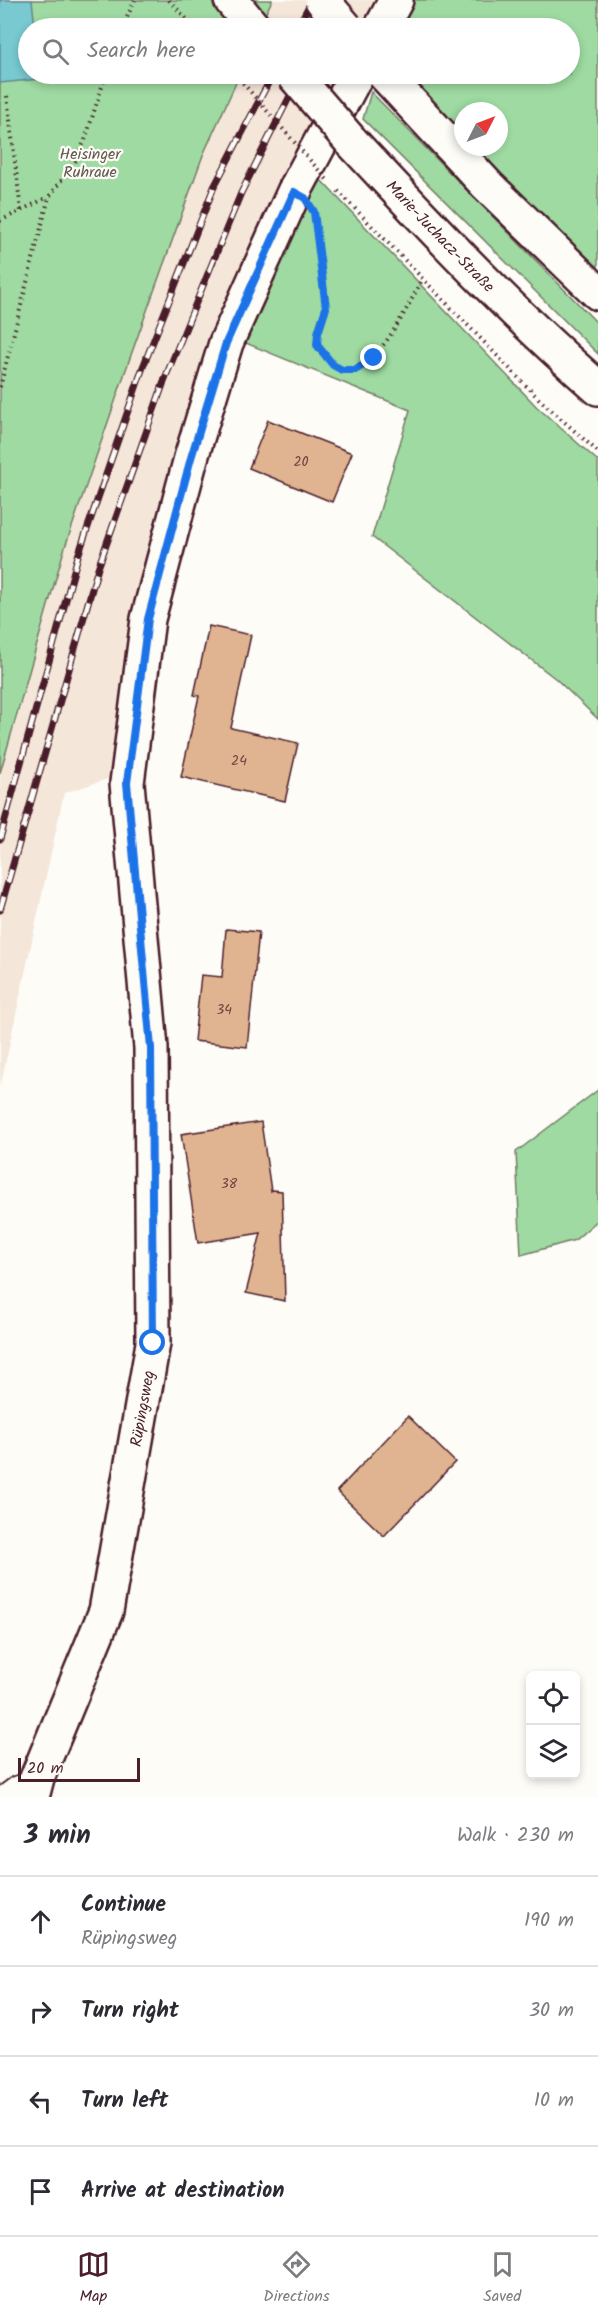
<!DOCTYPE html>
<meta charset="utf-8">
<style>
body{margin:0;font-family:Kalam,sans-serif;background:#f2f2f3;color:#2b2b33}
.controls{position:absolute;right:18px;bottom:18px;display:grid;overflow:hidden;border-radius:9px;box-shadow:0 3px 9px #0003}
.controls button{width:54px;height:54px;display:grid;place-items:center;padding:0;border:0;border-bottom:2px solid #e1e1e2;background:#fff;color:#2b2b33;font:30px sans-serif}
.compass{position:absolute;left:454px;top:102px;width:54px;height:54px;border-radius:50%;background:#fff;box-shadow:0 3px 9px #0003;rotate:48deg}
.scale{position:absolute;left:18px;bottom:15px;width:122px;box-sizing:border-box;padding-left:6px;border:3px solid #4a1f2b;border-top:0;font-size:16px;line-height:21px;white-space:nowrap;color:#4a1f2b;-webkit-text-stroke:4px #fdfcf7;paint-order:stroke}
.stop{position:absolute;width:18px;height:18px;margin:-14px;border:4px solid #1a73e8;border-radius:50%;background:#fff}
.stop.end{background:#1a73e8;border-color:#fff;box-shadow:0 2px 6px #0008}
.list{margin:0;padding:0;list-style:none}
h2{display:flex;justify-content:space-between;align-items:center;height:78px;margin:0;padding:0 24px;font-size:26px}
h2 small{font-size:20px;font-weight:400;color:#7c7c81}
.list li{display:grid;grid-template-columns:39px 1fr auto;gap:18px;align-items:center;box-sizing:border-box;height:90px;padding:0 24px;border-top:2px solid #e1e1e2}
.list b{display:block;font-size:22px;white-space:nowrap}
.list p{margin:0;font-size:20px;white-space:nowrap;color:#7c7c81}
.list em{font-size:20px;font-style:normal;color:#7c7c81}
.icon{flex:none;width:33px;height:33px;fill:none;stroke:currentColor;stroke-width:2;stroke-linecap:round;stroke-linejoin:round}
.map{position:relative;flex:none;width:598px;height:1797px;overflow:hidden}
.search{position:absolute;background:#fff;box-shadow:0 3px 9px #0003;left:18px;right:18px;top:18px;height:66px;display:flex;align-items:center;gap:15px;box-sizing:border-box;padding:0 21px;border-radius:33px;color:#7c7c81;font-size:22px}
.sheet{height:438px;background:#fff}
nav{display:flex;justify-content:space-around;align-items:center;box-sizing:border-box;height:84px;border-top:2px solid #e1e1e2;background:#fff;font-size:16px;color:#7c7c81}
nav a{display:grid;justify-items:center;gap:3px}
nav .on{color:#4a1f2b}
.map>svg:first-child{display:block}
</style>
<div class="map">
<svg width="598" height="1797" viewBox="0 0 598 1797">
<rect width="100%" height="100%" fill="#fdfcf7"/>
<filter id="ink" filterUnits="userSpaceOnUse"><feTurbulence type="fractalNoise" baseFrequency=".0167" numOctaves="2"/><feDisplacementMap in="SourceGraphic" scale="12" xChannelSelector="R" yChannelSelector="G"/><feConvolveMatrix kernelMatrix="1 2 1 2 8 2 1 2 1" color-interpolation-filters="sRGB"/></filter>
<g filter="url(#ink)">
<!-- built -->
<g fill="#f4e6d8">
<path d="M 272,0 L 386,0 L 371,28 L 259,28 Z"/>
<path d="M 240,74 L 346,74 L 260,233 L 117,776 L 64,793 L 0,1088 L 0,773 L 64,550 L 131,355 L 203,155 Z"/>
</g>
<!-- green -->
<g fill="#9edaa1" stroke="#747c66" stroke-width="1.5">
<path d="M 0,0 L 272,0 L 259,28 L 28,28 L 28,74 L 240,74 L 203,155 L 131,355 L 64,550 L 0,773 Z"/>
<path d="M 404,0 L 598,0 L 598,282 L 468,147 L 499,147 L 499,111 L 463,111 L 463,141 L 408,74 L 570,74 L 570,28 L 388,28 Z"/>
<path d="M 371,92 L 598,324 L 598,354 L 363,119 Z"/>
<path d="M 318,177 L 537,407 L 598,461 L 598,719 L 556,679 L 372,537 L 410,410 L 241,341 Z"/>
<path d="M 598,1090 L 598,1220 L 575,1240 L 521,1255 L 516,1152 Z"/>
</g>
<!-- water -->
<path fill="#78c9d0" stroke="#66858e" stroke-width="1.5" d="M 0,0 L 32,0 L 35,28 L 28,28 L 28,74 L 40,74 L 40,79 L 0,83 Z"/>
<!-- building -->
<g fill="#e0b491" stroke="#4a1f2b" stroke-width="1.5">
<path d="M 268,420 L 352,453 L 332,502 L 249,468 Z"/>
<path d="M 209,626 L 251,635 L 231,728 L 298,743 L 285,801 L 181,777 L 199,696 L 194,695 Z"/>
<path d="M 226,929 L 259,932 L 247,1047 L 194,1041 L 201,975 L 222,977 Z"/>
<path d="M 261,1122 L 271,1191 L 272,1190 L 282,1191 L 285,1301 L 246,1293 L 261,1233 L 198,1243 L 181,1134 Z"/>
<path d="M 408,1416 L 455,1462 L 384,1536 L 337,1491 Z"/>
</g>
<g fill="none" stroke-linecap="round" stroke-linejoin="round">
<defs>
<path id="lane" d="M 1,1797 L 16,1786 L 37,1778"/>
<g id="street">
<path d="M 381,28 L 396,0"/>
<path id="s1" d="M 32,1797 L 37,1778 L 106,1611 L 153,1343 L 151,1048 L 127,783 L 148,619 L 191,458 L 226,343 L 294,192 L 357,74"/>
</g>
<g id="secondary">
<path d="M 231,0 L 254,28"/>
<path d="M 384,74 L 487,185 L 598,293"/>
<path id="s2" d="M 350,140 C 430,226 510,311 598,388"/>
</g>
</defs>
<!-- lane casing -->
<use href="#lane" stroke="#4a1f2b" stroke-width="22"/>
<!-- street casing -->
<use href="#street" stroke="#4a1f2b" stroke-width="38"/>
<!-- secondary casing -->
<use href="#secondary" stroke="#4a1f2b" stroke-width="38"/>
<!-- path -->
<g stroke="#4a1f2b" stroke-width="4" stroke-dasharray="1.5 4.5" stroke-linecap="butt">
<path d="M 169,0 L 195,28"/>
<path d="M 122,28 L 135,0"/>
<path d="M 7,96 L 21,211"/>
<path d="M 338,191 L 539,399 L 598,452"/>
<path d="M 0,221 L 48,197"/>
<path d="M 317,235 C 319,255 327,289 326,308 C 326,320 316,330 317,343 C 318,351 330,363 337,367 C 371,387 409,303 422,280"/>
<path d="M 0,387 L 49,197 L 75,162 L 85,140 L 106,74"/>
</g>
<!-- lane -->
<use href="#lane" stroke="#fdfcf7" stroke-width="18"/>
<!-- street -->
<use href="#street" stroke="#fdfcf7" stroke-width="33"/>
<!-- secondary -->
<use href="#secondary" stroke="#fdfcf7" stroke-width="33"/>
<defs>
<g id="rail">
<path d="M 297,28 L 312,0"/>
<path d="M 324,28 L 340,0"/>
<path d="M 0,839 L 78,556 L 143,367 L 214,187 L 273,74"/>
<path d="M 0,910 L 98,568 L 166,376 L 241,193 L 301,74"/>
</g>
</defs>
<!-- rail casing -->
<use href="#rail" stroke="#4a1f2b" stroke-width="7"/>
<!-- rail -->
<use href="#rail" stroke="#fdfcf7" stroke-width="4.5" stroke-dasharray="14" stroke-linecap="butt"/>
<defs>
<g id="secondary-bridge">
<path d="M 322,0 L 346,28"/>
<path d="M 293,74 L 350,140"/>
</g>
</defs>
<!-- secondary-bridge casing -->
<use href="#secondary-bridge" stroke="#4a1f2b" stroke-width="38" stroke-linecap="butt"/>
<!-- path-bridge -->
<path stroke="#4a1f2b" stroke-width="4" stroke-dasharray="1.5 4.5" stroke-linecap="butt" d="M 235,74 L 329,182"/>
<!-- secondary-bridge -->
<use href="#secondary-bridge" stroke="#fdfcf7" stroke-width="33"/>
</g>
</g>
<g fill="none" stroke-linecap="round" stroke-linejoin="round" filter="url(#ink)">
<!-- route -->
<path stroke="#1a73e8" stroke-width="8" d="M 153,1343 L 151,1048 L 127,783 L 148,619 L 191,458 L 226,343 L 294,192 L 305,198 L 314,212 L 326,308 L 318,333 L 317,345 L 333,365 L 342,370 L 355,370 L 374,358"/>
</g>
<g text-anchor="middle" stroke-width="4.5" stroke-linejoin="round" paint-order="stroke">
<!-- number labels -->
<g font-size="14" fill="#704444">
<text x="301" y="466">20</text>
<text x="239" y="765">24</text>
<text x="224" y="1014">34</text>
<text x="229" y="1188">38</text>
</g>
<!-- park labels -->
<g font-size="16" fill="#63574e" stroke="#fdfcf7">
<text x="90" y="159">Heisinger<tspan x="90" dy="18">Ruhraue</tspan></text>
</g>
<!-- street labels -->
<g font-size="16" fill="#4a1f2b" stroke="#fdfcf7">
<text dy="6" stroke="none"><textPath href="#s2" startOffset="132">Marie-Juchacz-Straße</textPath></text>
<text dy="6" stroke="none"><textPath href="#s1" startOffset="406">Rüpingsweg</textPath></text>
</g>
</g>
</svg>
<div class="controls">
<button><svg class="icon" aria-label="locate" viewBox="0 0 24 24"><circle cx="12" cy="12" r="6"/><path d="M12 2v4M12 18v4M2 12h4M18 12h4"/></svg></button>
<button><svg class="icon" aria-label="layers" viewBox="0 0 24 24"><path d="M12 4l9 5-9 5-9-5zM3 14l9 5 9-5"/></svg></button>
</div>
<svg class="compass" viewBox="-18 -18 36 36"><path d="M0-13l5 13h-10z" fill="#e53935"/><path d="M0 13l5-13h-10z" fill="#7c7c81"/></svg>
<div class="scale">20 m</div>
<div class="stop" style="left:153px;top:1343px"></div>
<div class="stop end" style="left:374px;top:358px"></div>
<div class="search"><svg class="icon" aria-label="search" viewBox="0 0 24 24"><circle cx="10" cy="10" r="6"/><path d="M15 15l6 6"/></svg>Search here</div>
</div>
<section class="sheet">
<h2>3 min<small>Walk · 230 m</small></h2>
<ul class="list">
<li><svg class="icon" aria-label="ahead" viewBox="0 0 24 24"><path d="M12 20V5M6 11l6-6 6 6"/></svg><div><b>Continue</b><p>Rüpingsweg</p></div><em>190 m</em></li>
<li><svg class="icon" aria-label="right" viewBox="0 0 24 24"><path d="M7 20v-9h11M14 6l5 5-5 5"/></svg><div><b>Turn right</b></div><em>30 m</em></li>
<li><svg class="icon" aria-label="left" viewBox="0 0 24 24"><path d="M17 20v-9H6M10 6l-5 5 5 5"/></svg><div><b>Turn left</b></div><em>10 m</em></li>
<li><svg class="icon" aria-label="arrive" viewBox="0 0 24 24"><path d="M6 21V4h12l-3 4 3 4H6"/></svg><div><b>Arrive at destination</b></div></li>
</ul>
</section>
<nav>
<a class="on"><svg class="icon" aria-label="map" viewBox="0 0 24 24"><path d="M3 6l6-2 6 2 6-2v14l-6 2-6-2-6 2zM9 4v14M15 6v14"/></svg>Map</a>
<a><svg class="icon" aria-label="directions" viewBox="0 0 24 24"><path d="M12 3l9 9-9 9-9-9zM9 14v-3h6M13 9l2 2-2 2"/></svg>Directions</a>
<a><svg class="icon" aria-label="saved" viewBox="0 0 24 24"><path d="M7 4h10v16l-5-4-5 4z"/></svg>Saved</a>
</nav>
